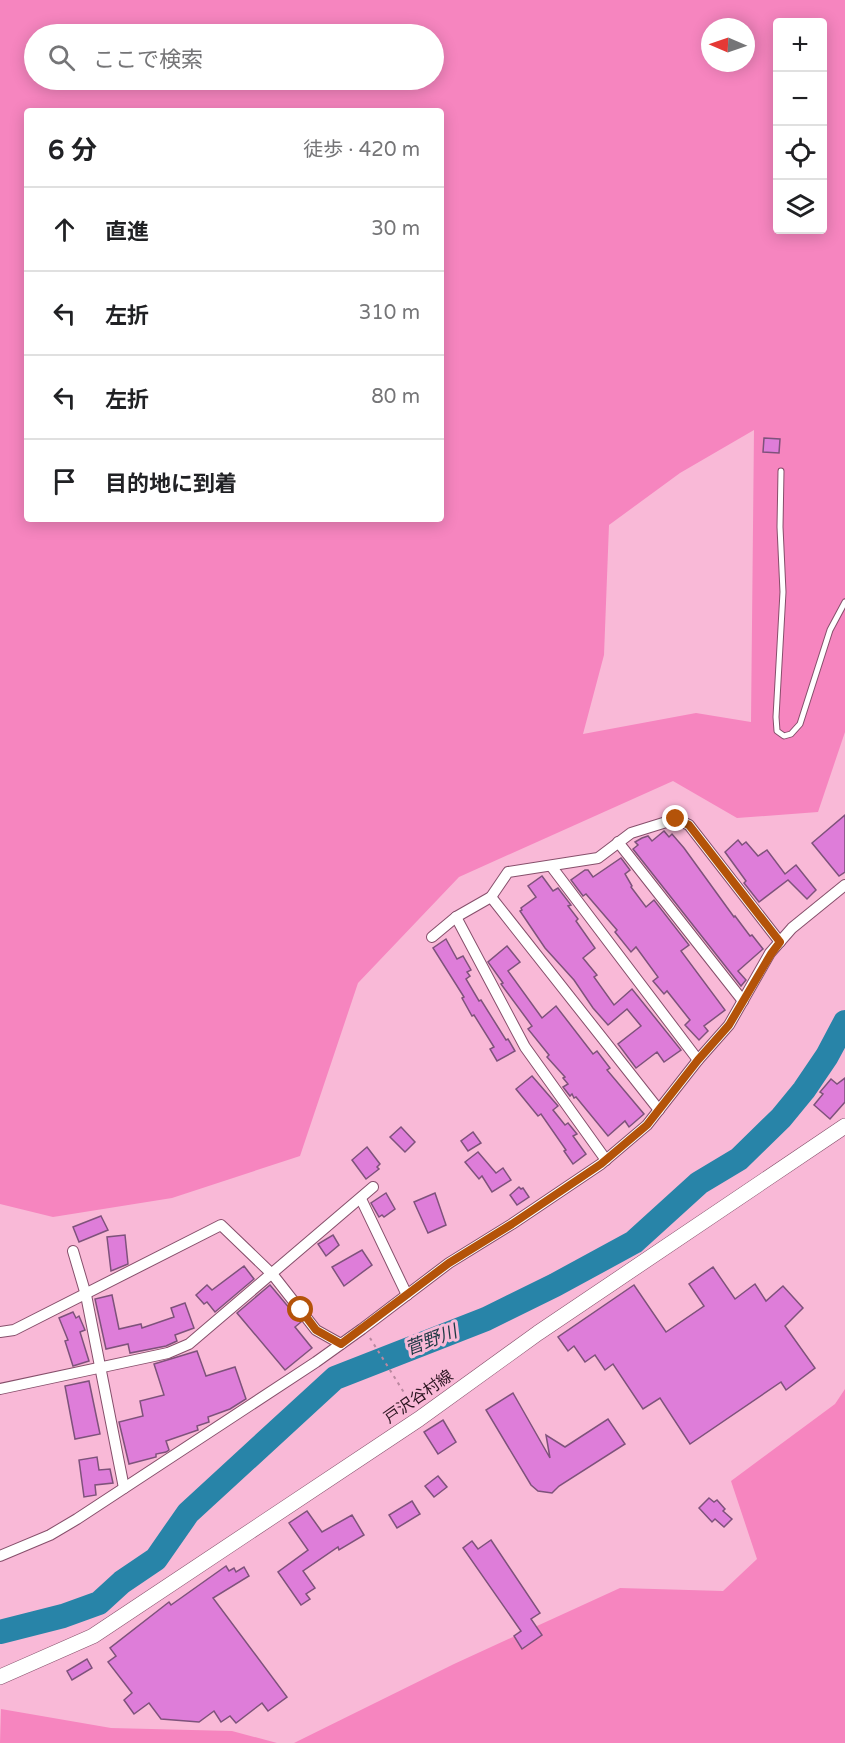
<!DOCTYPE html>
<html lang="ja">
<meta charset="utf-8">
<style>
body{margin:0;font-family:"Varela Round","Noto Sans JP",sans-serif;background:#f2f2f2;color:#202124}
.controls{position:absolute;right:18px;top:18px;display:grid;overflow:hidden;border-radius:6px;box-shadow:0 3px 15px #0003}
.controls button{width:54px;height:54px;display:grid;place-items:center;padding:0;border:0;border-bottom:2px solid #e0e0e0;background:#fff;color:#202124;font:30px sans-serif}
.compass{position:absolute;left:701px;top:18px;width:54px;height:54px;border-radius:50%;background:#fff;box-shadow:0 3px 15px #0003;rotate:272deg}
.stop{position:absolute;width:18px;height:18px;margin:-14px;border:4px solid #b45309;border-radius:50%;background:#fff}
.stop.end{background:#b45309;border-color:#fff;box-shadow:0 2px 6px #0008}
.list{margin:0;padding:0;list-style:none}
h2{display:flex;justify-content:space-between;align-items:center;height:78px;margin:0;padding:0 24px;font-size:26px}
h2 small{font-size:20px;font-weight:400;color:#757577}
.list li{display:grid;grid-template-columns:39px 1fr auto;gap:18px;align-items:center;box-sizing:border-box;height:84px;padding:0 24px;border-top:2px solid #e0e0e0}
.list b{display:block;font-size:22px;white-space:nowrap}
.list em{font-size:20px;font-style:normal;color:#757577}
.icon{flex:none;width:33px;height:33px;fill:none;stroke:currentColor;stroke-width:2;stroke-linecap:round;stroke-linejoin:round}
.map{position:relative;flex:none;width:845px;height:1743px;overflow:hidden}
.search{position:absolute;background:#fff;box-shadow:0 3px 15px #0003;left:24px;top:24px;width:420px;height:66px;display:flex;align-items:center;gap:15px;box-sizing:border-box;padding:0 21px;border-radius:33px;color:#757577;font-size:22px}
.panel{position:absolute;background:#fff;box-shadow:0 3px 15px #0003;left:24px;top:108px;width:420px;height:414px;border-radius:6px}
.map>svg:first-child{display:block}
</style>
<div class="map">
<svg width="845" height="1743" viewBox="0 0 845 1743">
<rect width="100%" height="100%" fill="#f9b9d7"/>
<!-- green -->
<g fill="#f685bf" fill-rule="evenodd">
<path d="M 0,0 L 845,0 L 845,732 L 818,812 L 737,818 L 673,781 L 459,877 L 358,983 L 300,1156 L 172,1198 L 53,1217 L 0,1204 ZM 778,22 L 822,22 L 822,230 L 778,230 ZM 710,27 L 746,27 L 746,63 L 710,63 ZM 34,34 L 434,34 L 434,80 L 34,80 ZM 27,111 L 441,111 L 441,519 L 27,519 ZM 754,430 L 751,722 L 696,713 L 583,734 L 604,655 L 609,525 L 680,473 Z"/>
<path d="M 845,1389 L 845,1743 L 294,1743 L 454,1664 L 620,1588 L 723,1591 L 757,1559 L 731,1481 L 835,1404 Z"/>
<path d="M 1,1709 L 111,1728 L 232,1731 L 277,1743 L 0,1743 Z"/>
</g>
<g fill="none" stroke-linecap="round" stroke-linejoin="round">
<!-- river -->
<path stroke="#2884a8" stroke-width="24" d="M 0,1632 L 63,1616 L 99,1603 L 122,1582 L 156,1559 L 188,1513 L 335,1378 L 486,1319 L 555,1285 L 634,1242 L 699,1183 L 739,1159 L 781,1118 L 804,1090 L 827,1056 L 845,1022"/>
</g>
<!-- building -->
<g fill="#de7dd9" stroke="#7e527b" stroke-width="1.5">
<path d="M 764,438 L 780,439 L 779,453 L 763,452 Z"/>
<path d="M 845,815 L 845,872 L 839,876 L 812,843 Z"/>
<path d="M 664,831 L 669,837 L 672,834 L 684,848 L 734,917 L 735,916 L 750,936 L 752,935 L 763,949 L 738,971 L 746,980 L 741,986 L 633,849 L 638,845 L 635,842 L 642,838 L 648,836 L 652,841 Z"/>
<path d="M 738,840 L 742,845 L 746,842 L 758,856 L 767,850 L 785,874 L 796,865 L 816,890 L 807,899 L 788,880 L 759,902 L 744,883 L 746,881 L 725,852 Z"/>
<path d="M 621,858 L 630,870 L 625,874 L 632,886 L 631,887 L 646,907 L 654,900 L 689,945 L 681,951 L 725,1010 L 704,1026 L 708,1031 L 699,1040 L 685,1025 L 690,1020 L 667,991 L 664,994 L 653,981 L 658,977 L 636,947 L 631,952 L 615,932 L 617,930 L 586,894 L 583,896 L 571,880 L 585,870 L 588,870 L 593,877 Z"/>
<path d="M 542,876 L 553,891 L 558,888 L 571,905 L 568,906 L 578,919 L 576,921 L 595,948 L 583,958 L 597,975 L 594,977 L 614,1005 L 632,989 L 681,1050 L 664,1062 L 657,1052 L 636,1068 L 618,1044 L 641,1026 L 627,1009 L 608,1025 L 593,1008 L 574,980 L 545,948 L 520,911 L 522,910 L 521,908 L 536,897 L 528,886 Z"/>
<path d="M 446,939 L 457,959 L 463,956 L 471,970 L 467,972 L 470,976 L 466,979 L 479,1001 L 481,1000 L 506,1040 L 508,1039 L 515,1051 L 497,1061 L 490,1049 L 494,1047 L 474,1015 L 472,1016 L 462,998 L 464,997 L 433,948 Z"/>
<path d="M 507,946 L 520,962 L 508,971 L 542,1018 L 556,1006 L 593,1054 L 597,1051 L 610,1068 L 607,1070 L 644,1114 L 629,1127 L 625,1121 L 608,1136 L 576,1097 L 574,1098 L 572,1094 L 570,1096 L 563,1087 L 568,1084 L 563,1078 L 565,1077 L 547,1057 L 549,1055 L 528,1029 L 532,1026 L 501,984 L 503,983 L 488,962 Z"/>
<path d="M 532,1076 L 558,1106 L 553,1110 L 565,1125 L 568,1123 L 577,1134 L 573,1136 L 586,1154 L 573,1164 L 564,1151 L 566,1150 L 541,1114 L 538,1116 L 516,1089 Z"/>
<path d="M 845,1078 L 845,1102 L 830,1119 L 814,1105 L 823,1094 L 820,1092 L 831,1079 L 837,1084 Z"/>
<path d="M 401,1127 L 415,1142 L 405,1152 L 390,1137 Z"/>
<path d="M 473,1132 L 481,1143 L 468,1151 L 461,1141 Z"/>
<path d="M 367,1147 L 380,1164 L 377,1167 L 379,1169 L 366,1179 L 352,1160 Z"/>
<path d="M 478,1152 L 496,1173 L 503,1168 L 511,1180 L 492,1192 L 482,1176 L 479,1179 L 465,1162 Z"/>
<path d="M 519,1187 L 521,1189 L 523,1188 L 529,1197 L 517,1205 L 510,1195 Z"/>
<path d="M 386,1193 L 395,1209 L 384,1217 L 382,1215 L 379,1217 L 371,1203 Z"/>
<path d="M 435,1193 L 446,1225 L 428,1233 L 414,1202 Z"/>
<path d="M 101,1216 L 108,1230 L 79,1242 L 73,1227 Z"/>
<path d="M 125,1235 L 128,1264 L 111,1271 L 107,1237 Z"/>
<path d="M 333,1235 L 339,1245 L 326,1256 L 318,1244 Z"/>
<path d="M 362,1250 L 372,1265 L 344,1286 L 332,1267 Z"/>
<path d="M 244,1266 L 254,1279 L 215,1312 L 207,1302 L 204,1304 L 196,1295 L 207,1285 L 212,1290 Z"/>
<path d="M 713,1267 L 735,1299 L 755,1284 L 766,1301 L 783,1286 L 803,1308 L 785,1326 L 815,1368 L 786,1390 L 781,1382 L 690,1444 L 660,1398 L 643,1409 L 613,1364 L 605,1370 L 595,1355 L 585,1362 L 574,1346 L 568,1351 L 558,1337 L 634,1285 L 666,1332 L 704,1306 L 689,1284 Z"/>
<path d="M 270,1285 L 301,1322 L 295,1327 L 312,1348 L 285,1370 L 237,1313 Z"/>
<path d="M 112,1295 L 119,1329 L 141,1324 L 142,1328 L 174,1317 L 171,1308 L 185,1303 L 194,1328 L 175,1335 L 177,1341 L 166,1346 L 130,1353 L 128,1344 L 106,1349 L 95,1299 Z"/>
<path d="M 73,1312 L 76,1318 L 79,1316 L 85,1330 L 80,1332 L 89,1361 L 73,1366 L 65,1341 L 68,1340 L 59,1318 Z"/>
<path d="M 197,1351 L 206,1376 L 235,1367 L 246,1399 L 230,1409 L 208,1417 L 209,1422 L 197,1426 L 198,1430 L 166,1441 L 169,1450 L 166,1452 L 156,1454 L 156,1457 L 129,1464 L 119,1422 L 143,1416 L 140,1401 L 164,1395 L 154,1364 Z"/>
<path d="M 89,1381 L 100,1434 L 75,1439 L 65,1386 Z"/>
<path d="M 513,1393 L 550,1458 L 546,1435 L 565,1447 L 608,1419 L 625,1444 L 559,1486 L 552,1493 L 538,1491 L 531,1485 L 486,1410 Z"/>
<path d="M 443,1420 L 456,1442 L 438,1454 L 424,1432 Z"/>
<path d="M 97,1457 L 99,1470 L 110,1469 L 113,1483 L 95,1485 L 96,1495 L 84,1497 L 79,1460 Z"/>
<path d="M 438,1476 L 447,1487 L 434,1497 L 425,1486 Z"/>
<path d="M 709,1498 L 714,1502 L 717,1500 L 725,1509 L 723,1511 L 732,1519 L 724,1527 L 715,1519 L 712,1522 L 699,1508 Z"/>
<path d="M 412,1501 L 420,1514 L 397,1528 L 389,1515 Z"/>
<path d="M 307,1511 L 322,1532 L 352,1515 L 364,1535 L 339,1550 L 338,1547 L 303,1571 L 315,1588 L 306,1594 L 310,1599 L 301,1605 L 278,1572 L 308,1550 L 289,1523 Z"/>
<path d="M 491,1540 L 540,1613 L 531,1619 L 542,1635 L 522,1649 L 514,1636 L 521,1631 L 463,1548 L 472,1541 L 478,1549 Z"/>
<path d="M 226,1566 L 229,1571 L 234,1568 L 236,1572 L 244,1567 L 249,1576 L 213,1598 L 287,1697 L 268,1711 L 262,1703 L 236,1723 L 230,1716 L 221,1722 L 214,1711 L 199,1722 L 161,1719 L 149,1703 L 134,1714 L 124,1700 L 132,1693 L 108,1662 L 116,1656 L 110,1648 L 169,1602 L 171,1605 Z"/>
<path d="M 87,1659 L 92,1668 L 72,1680 L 67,1671 Z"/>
</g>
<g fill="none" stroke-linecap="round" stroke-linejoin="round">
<defs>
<path id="service" d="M 781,471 L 780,527 L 783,592 L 776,717 L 777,731 L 784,736 L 791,734 L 800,724 L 830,630 L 845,602"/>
<g id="minor">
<path d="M 618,842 L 743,1001"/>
<path d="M 551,866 L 698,1060"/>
<path d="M 491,897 L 659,1110"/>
<path d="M 456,917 L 525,1047 L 606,1160"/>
<path d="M 432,937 L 456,917 L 491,897 L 508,872 L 598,858 L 631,833 L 676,819 L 689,825 L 780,942"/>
<path d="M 361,1199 L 407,1295"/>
<path d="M 73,1251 L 86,1295 L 124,1488"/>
<path d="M 0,1332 L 14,1330 L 221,1225 L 273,1275 L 316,1330 L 341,1344"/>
<path d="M 0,1389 L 168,1353 L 189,1344 L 373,1187"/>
<path d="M 0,1556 L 50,1535 L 77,1519 L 316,1362 L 362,1329 L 449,1263 L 512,1224 L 601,1164 L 647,1125 L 698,1060 L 729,1025 L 770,953 L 792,928 L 845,885"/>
</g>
<path id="secondary" d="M 0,1677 L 93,1636 L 419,1419 L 538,1333 L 845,1126"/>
</defs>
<!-- service casing -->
<use href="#service" stroke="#864f6b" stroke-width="7"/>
<!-- minor casing -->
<use href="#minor" stroke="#864f6b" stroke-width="12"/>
<!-- secondary casing -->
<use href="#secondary" stroke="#864f6b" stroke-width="16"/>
<!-- path -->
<path stroke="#bb88a0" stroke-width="2" stroke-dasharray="3 4.5" stroke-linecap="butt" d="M 370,1338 L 413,1407"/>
<!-- service -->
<use href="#service" stroke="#fff" stroke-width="5"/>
<!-- minor -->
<use href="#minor" stroke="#fff" stroke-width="10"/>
<!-- secondary -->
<use href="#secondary" stroke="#fff" stroke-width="15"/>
</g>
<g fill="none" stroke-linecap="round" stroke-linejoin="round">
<!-- route -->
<path stroke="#b45309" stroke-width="8" d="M 301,1310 L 316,1330 L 341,1344 L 449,1263 L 512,1224 L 601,1164 L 647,1125 L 698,1060 L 729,1025 L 771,954 L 780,942 L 689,825 L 676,819"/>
</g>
<g text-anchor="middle" stroke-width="6" stroke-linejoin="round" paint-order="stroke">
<!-- street labels -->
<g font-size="16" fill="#2c1521" stroke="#f9b9d7">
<text transform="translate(418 1396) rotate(-35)" y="6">戸沢谷村線</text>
</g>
<!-- water labels -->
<g font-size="18" font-style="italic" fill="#1e3844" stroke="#f9b9d7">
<text transform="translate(431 1340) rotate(-21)" y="6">菅野川</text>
</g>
</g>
</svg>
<div class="controls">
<button>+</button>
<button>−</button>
<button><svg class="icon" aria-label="locate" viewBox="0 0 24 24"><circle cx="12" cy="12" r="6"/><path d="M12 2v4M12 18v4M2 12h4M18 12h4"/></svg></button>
<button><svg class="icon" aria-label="layers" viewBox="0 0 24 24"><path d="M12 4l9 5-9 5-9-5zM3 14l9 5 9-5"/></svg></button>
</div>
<svg class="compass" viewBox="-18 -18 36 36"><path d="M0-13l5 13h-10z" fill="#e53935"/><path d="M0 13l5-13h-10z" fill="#757577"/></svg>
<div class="stop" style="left:301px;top:1310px"></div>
<div class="stop end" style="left:676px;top:819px"></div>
<div class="search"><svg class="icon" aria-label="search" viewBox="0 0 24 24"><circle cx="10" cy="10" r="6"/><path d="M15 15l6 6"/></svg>ここで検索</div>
<section class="panel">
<h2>6 分<small>徒歩 · 420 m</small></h2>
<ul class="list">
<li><svg class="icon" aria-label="ahead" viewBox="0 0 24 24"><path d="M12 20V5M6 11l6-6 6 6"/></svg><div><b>直進</b></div><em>30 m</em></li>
<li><svg class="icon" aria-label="left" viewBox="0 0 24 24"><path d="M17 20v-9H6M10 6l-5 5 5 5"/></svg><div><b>左折</b></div><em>310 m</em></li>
<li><svg class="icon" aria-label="left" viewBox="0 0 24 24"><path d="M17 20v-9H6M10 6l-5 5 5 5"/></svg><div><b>左折</b></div><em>80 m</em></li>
<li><svg class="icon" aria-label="arrive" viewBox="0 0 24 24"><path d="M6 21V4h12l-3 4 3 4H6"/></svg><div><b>目的地に到着</b></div></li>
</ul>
</section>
</div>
